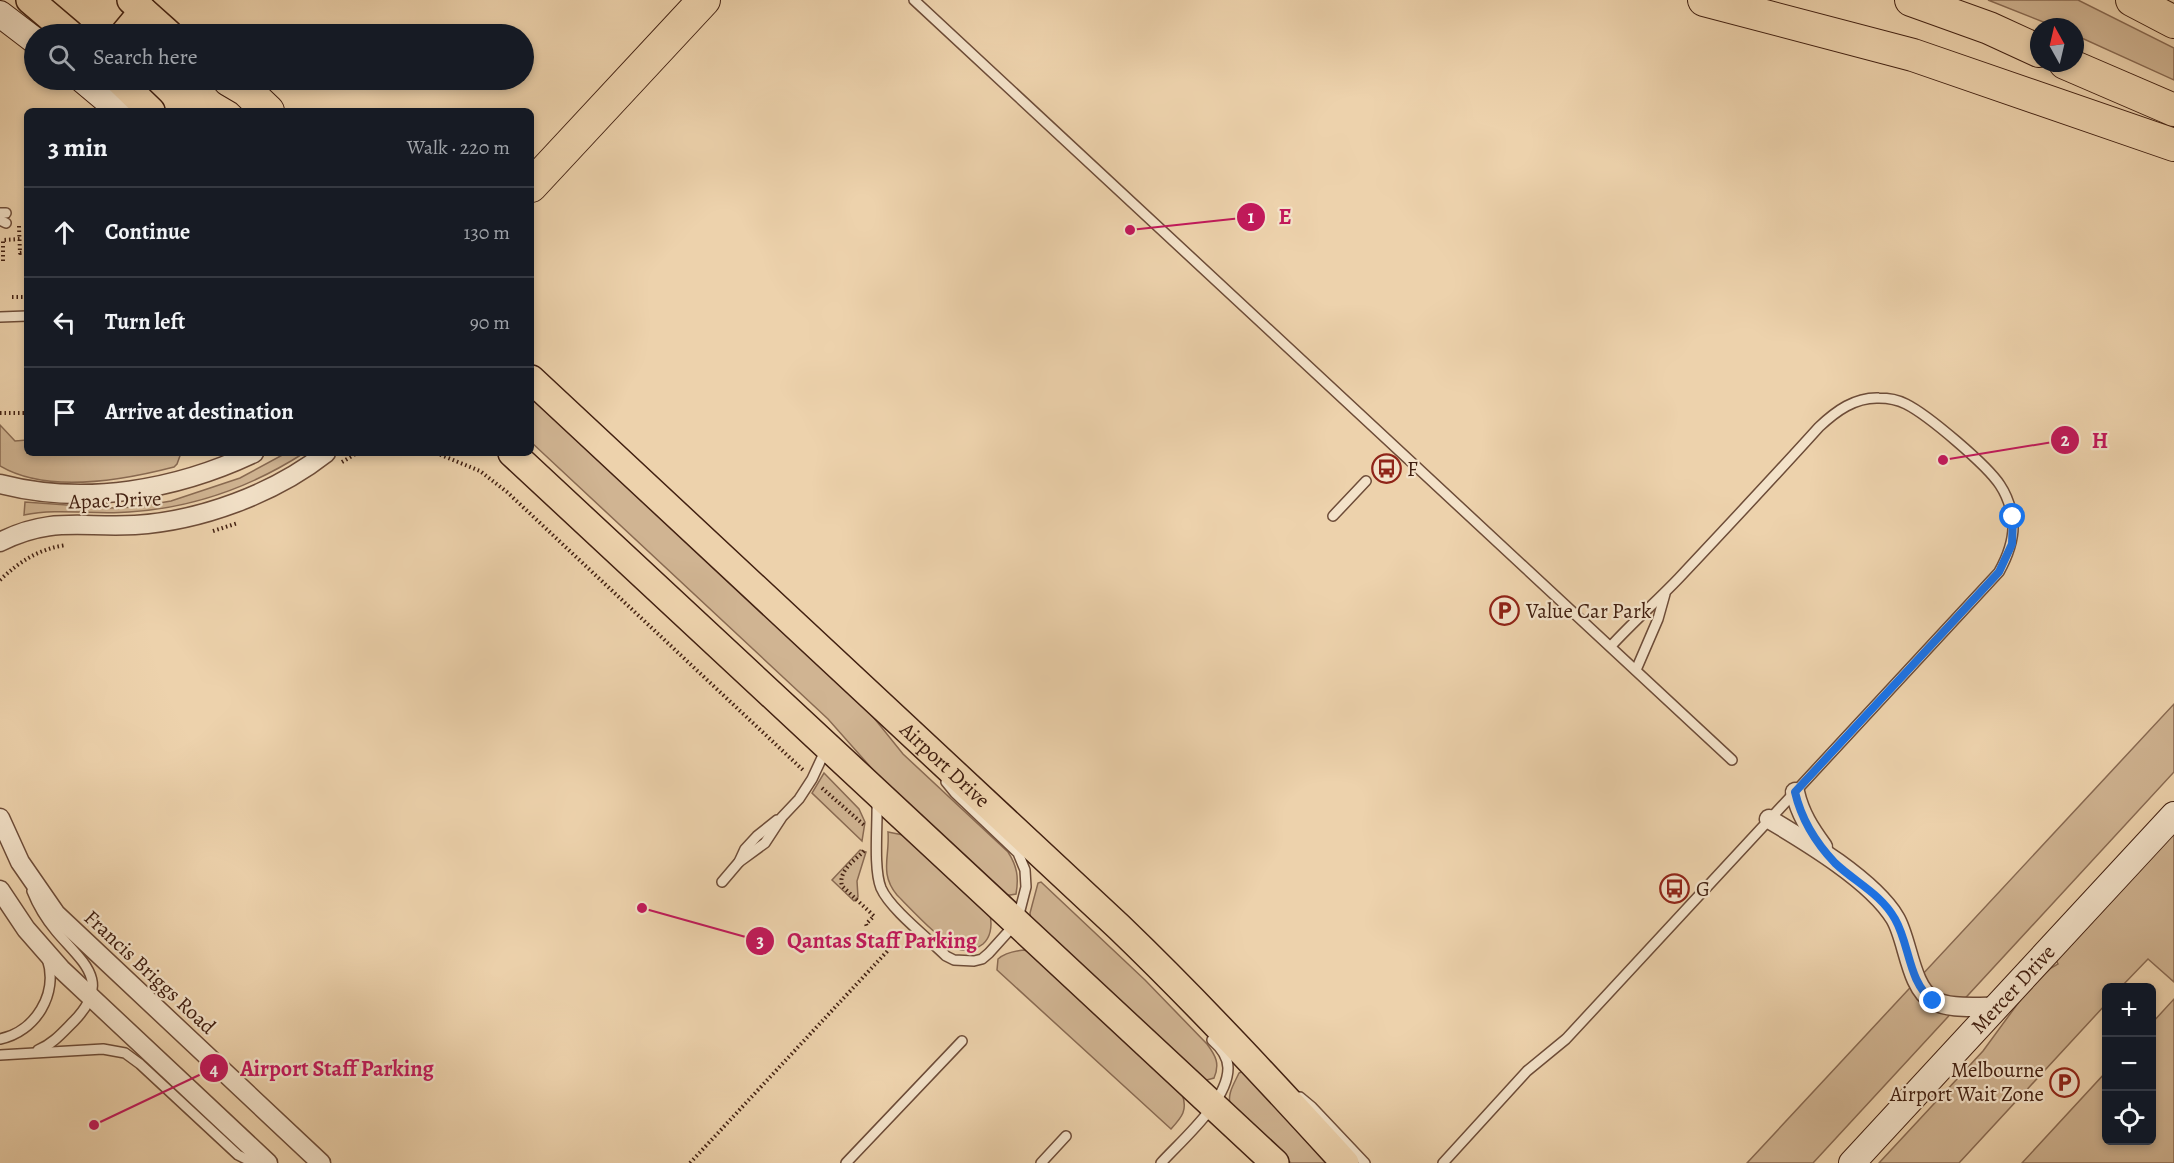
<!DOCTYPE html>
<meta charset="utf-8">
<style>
body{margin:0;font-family:Alegreya,serif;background:#20242c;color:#f1f3f6}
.controls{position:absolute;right:18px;bottom:18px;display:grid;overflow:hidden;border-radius:9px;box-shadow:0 3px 9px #0003}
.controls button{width:54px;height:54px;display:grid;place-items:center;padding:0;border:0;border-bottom:2px solid #363941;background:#171b24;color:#f1f3f6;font:30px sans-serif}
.compass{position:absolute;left:2030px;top:18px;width:54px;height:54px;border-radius:50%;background:#171b24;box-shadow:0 3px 9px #0003;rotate:352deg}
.stop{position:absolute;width:18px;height:18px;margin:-14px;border:4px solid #1a73e8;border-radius:50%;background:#fff}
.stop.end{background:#1a73e8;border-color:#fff;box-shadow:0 2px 6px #0008}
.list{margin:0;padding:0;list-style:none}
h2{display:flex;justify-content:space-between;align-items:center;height:78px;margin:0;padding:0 24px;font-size:26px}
h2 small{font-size:20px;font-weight:400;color:#9ea1a6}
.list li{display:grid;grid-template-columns:39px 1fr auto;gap:18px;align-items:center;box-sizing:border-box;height:90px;padding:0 24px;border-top:2px solid #363941}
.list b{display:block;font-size:22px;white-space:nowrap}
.list em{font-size:20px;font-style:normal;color:#9ea1a6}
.icon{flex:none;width:33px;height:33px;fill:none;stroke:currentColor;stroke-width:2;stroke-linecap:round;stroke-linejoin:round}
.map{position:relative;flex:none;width:2174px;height:1163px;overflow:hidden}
.search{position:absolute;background:#171b24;box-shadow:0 3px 9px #0003;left:24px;top:24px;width:510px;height:66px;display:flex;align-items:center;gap:15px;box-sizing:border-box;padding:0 21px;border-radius:33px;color:#9ea1a6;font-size:22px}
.panel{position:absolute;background:#171b24;box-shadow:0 3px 9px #0003;left:24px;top:108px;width:510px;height:348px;border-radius:9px}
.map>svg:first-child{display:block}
</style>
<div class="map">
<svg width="2174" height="1163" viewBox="0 0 2174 1163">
<rect width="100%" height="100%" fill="#edd2ac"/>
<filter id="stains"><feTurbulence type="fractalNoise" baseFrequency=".00333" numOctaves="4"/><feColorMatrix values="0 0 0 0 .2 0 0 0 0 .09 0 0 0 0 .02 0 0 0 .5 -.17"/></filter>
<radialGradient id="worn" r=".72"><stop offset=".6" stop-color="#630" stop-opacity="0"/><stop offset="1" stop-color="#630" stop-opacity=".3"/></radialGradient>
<!-- green -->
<g fill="#d0b492" stroke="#896a52" stroke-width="1.5">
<path d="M 1988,0 L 2078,0 L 2174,48 L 2174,80 L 2075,35 L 2075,27 L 2056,27 Z"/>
<path d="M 531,395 L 870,713 L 903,754 L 1008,852 C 1017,866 1019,877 1016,894 L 1004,896 L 882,780 L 828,719 L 531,442 Z"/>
<path d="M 0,425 L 15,441 L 27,440 L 27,453 L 181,453 L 177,464 L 174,467 C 124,480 47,494 0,466 Z"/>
<path d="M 286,453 L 304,453 C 251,487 192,508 129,512 C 93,515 59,508 24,515 L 25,502 L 109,508 L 136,507 L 171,501 L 240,478 Z"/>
<path d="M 2174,704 L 2174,772 L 1813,1163 L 1747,1163 Z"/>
<path d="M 824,773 L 859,809 L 865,822 L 862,841 L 812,793 Z"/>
<path d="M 2174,830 L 2174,982 L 2148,959 L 2121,987 L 2106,988 L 2106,1004 L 1959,1163 L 1879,1163 L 1983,1051 L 2027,991 L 2051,968 L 2058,964 L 2055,958 Z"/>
<path d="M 888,832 L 908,836 L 990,914 C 992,925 992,936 983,944 C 977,949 968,951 961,950 C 944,945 911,909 897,895 C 879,873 890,857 888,832 Z"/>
<path d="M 860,850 L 866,852 L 857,881 L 858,897 L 854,901 L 832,880 Z"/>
<path d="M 1041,882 L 1145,980 L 1207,1044 C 1216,1056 1220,1064 1214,1078 L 1203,1081 L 1031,920 L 1030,913 L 1038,883 Z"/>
<path d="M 1024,950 L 1030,952 L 1182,1094 C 1188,1110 1182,1117 1171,1129 L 997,970 L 998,959 C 1005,953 1014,951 1024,950 Z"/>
<path d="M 2174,999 L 2174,1163 L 2022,1163 L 2106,1072 L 2106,1140 L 2152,1140 L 2152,1023 Z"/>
<path d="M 1243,1071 L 1330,1163 L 1291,1163 L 1231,1107 C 1226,1095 1234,1084 1239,1073 Z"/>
</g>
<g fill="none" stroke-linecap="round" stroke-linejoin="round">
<defs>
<g id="lane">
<path d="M 914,0 L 1732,760"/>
<path d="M 0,213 L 6,213"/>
<path d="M 0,220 L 6,223"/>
<path d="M 0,317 L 27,316"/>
<path d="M 1333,516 L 1366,481"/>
<path d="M 1636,670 L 1658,619 L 1665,594"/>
<path d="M 877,799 C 878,823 873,868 881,888 C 890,909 929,939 946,956 L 954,960 L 974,961 L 982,959 L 989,953 L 1017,922 L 1026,887 L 1025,870 L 1018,853 L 955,793 L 946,782"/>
<path d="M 739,862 L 765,843 L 782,817 L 799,799 L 812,779 L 826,749"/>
<path d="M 722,882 L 739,862 L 745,849 L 757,836 L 777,820"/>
<path d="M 32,891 C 38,906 46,919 56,931 C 82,962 113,981 74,1021 C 63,1032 53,1044 38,1050"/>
<path d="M 0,1039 C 35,1032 59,994 47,958"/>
<path d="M 0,1055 L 103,1049 L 125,1053 L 140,1064 L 238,1155 L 254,1163"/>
<path d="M 1300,1097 L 1312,1107 L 1365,1163"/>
<path d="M 846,1163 L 962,1041"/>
<path d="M 1041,1163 L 1066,1136"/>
<path d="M 1161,1163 C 1182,1140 1228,1101 1228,1068 C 1228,1057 1220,1047 1212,1040"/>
<path d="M 1443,1163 L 1527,1071 L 1566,1039 L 1999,572 C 2009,554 2016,535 2012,515 C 2010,505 2006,494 2000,485 C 1987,465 1928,415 1906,404 C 1898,400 1889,398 1879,398 C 1855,397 1836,411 1819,427 C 1773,478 1726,528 1679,578 C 1657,601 1633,622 1611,646"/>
</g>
<g id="street">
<path d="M 0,484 C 85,506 176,490 254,453"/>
<path d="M 0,542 C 51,516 82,528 135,525 C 200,521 274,494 326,453"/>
<path d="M 1795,792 C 1800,814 1810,829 1823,847"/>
<path d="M 0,818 L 20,862 L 56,914 L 321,1163"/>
<path d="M 1769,819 C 1806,841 1873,881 1895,918 C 1908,939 1910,988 1933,1000 C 1950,1010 1977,1006 1996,1007"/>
<path d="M 0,890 L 26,929 L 61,969 L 268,1163"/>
</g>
<g id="secondary">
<path d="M 0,14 L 34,40"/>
<path d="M 83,80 L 120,111"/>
<path id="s1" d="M 1852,1163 L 2174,815"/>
</g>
<g id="primary">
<path d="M 30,0 L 70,34"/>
<path d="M 131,0 L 169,34"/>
<path d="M 124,34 L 143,11"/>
<path d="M 119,80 L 151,111"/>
<path id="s2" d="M 531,379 L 1119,927 C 1198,1003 1271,1082 1345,1163"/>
<path d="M 512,453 L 1275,1163"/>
</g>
<g id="highway">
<path d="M 1704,0 L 1913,55 L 2174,145"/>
<path d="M 1911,0 L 1989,28 L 2039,51"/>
<path d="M 2132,0 L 2174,22"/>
<path d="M 2065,63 L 2174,110"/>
<path d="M 229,80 L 246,90 L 268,111"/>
<path d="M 531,186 L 704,0"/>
</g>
</defs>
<!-- lane casing -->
<use href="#lane" stroke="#6d4c38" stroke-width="12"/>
<!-- street casing -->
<use href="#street" stroke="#6d4c38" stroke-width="21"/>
<!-- secondary casing -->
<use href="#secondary" stroke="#422011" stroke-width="28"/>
<!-- primary casing -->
<use href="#primary" stroke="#422011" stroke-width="30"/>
<!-- highway casing -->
<use href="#highway" stroke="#422011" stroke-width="34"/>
<!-- path -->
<g stroke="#422011" stroke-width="4" stroke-dasharray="1.5 3" stroke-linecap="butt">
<path d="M 19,226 L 20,253 L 27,252"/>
<path d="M 3,261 L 3,240 L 20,239"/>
<path d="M 12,297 L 27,297"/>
<path d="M 0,413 L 27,413"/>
<path d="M 436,453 L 480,471 L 507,492 L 803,770"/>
<path d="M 342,462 L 357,453"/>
<path d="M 213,531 L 238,523"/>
<path d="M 0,580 C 20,561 39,549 66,545"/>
<path d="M 822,788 L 864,825"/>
<path d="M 864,851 C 854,861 838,871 842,886 L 874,916 L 866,924 L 867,927"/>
<path d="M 690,1163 L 894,944"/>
</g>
<!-- lane -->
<use href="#lane" stroke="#f3e2c9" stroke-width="9"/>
<!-- street -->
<use href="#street" stroke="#f3e2c9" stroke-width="18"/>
<!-- secondary -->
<use href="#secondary" stroke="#f3e2c9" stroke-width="26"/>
<!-- primary -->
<use href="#primary" stroke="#edd2ac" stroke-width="27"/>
<!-- highway -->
<use href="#highway" stroke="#edd2ac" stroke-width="32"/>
</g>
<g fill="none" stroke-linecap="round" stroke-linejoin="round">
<!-- route -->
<path stroke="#1a73e8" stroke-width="8" d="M 1933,1001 C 1908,982 1910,945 1895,919 C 1881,894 1855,882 1835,863 C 1816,843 1801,818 1795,792 L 1999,572 L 2012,544 L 2013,517"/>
</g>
<!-- icons -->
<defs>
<symbol id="bus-ring" viewBox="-11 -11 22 22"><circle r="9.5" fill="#f3e2c9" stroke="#8f2418" stroke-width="1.5"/><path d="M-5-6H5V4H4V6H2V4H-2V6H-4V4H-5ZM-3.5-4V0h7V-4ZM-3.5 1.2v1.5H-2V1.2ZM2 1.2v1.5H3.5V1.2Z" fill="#8f2418"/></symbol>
<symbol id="parking-ring" viewBox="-11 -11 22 22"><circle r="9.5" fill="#f3e2c9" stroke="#8f2418" stroke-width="1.5"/><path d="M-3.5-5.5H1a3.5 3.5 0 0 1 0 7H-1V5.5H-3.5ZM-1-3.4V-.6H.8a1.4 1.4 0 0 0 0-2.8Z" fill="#8f2418"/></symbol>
</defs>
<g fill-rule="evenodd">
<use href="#bus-ring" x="1370" y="452" width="33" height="33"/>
<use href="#parking-ring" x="1488" y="594" width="33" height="33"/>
<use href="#bus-ring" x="1658" y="872" width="33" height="33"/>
<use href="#parking-ring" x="2048" y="1066" width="33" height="33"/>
</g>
<g text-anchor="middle" stroke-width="4.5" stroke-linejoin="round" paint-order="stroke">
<!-- poi labels -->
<g font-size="21" fill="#422011" stroke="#f3e2c9" text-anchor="start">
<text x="1407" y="476">F</text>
<text x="1526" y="618">Value Car Park</text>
<text x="1696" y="896">G</text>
<text x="2044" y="1077" text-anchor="end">Melbourne<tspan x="2044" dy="24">Airport Wait Zone</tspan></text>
</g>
<!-- street labels -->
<g font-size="21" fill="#422011" stroke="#f3e2c9">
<text transform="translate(115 500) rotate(-2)" y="7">Apac Drive</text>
<text dy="7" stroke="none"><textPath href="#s2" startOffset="566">Airport Drive</textPath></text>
<text transform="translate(150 972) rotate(43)" y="7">Francis Briggs Road</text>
<text dy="7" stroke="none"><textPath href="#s1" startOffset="237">Mercer Drive</textPath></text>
</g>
</g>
<!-- callouts -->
<path fill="none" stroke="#c2185b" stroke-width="2" d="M1130 230L1251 217M1943 460L2065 440M642 908L760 941M94 1125L214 1068"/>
<g fill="#c2185b" stroke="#f3e2c9" stroke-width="2">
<circle cx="1130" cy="230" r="6"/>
<circle cx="1943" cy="460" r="6"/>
<circle cx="642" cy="908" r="6"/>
<circle cx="94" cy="1125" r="6"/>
<circle cx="1251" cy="217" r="15"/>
<circle cx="2065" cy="440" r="15"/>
<circle cx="760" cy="941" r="15"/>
<circle cx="214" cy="1068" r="15"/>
</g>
<g font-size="18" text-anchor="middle" font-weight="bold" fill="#fff">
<text x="1251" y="223">1</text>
<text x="2065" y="446">2</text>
<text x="760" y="947">3</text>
<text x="214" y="1075">4</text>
</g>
<g font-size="22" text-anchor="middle" font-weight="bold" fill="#c2185b" stroke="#f3e2c9" stroke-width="4.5" stroke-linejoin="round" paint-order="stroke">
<text x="1285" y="224">E</text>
<text x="2100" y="448">H</text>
<text x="882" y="948">Qantas Staff Parking</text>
<text x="337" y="1076">Airport Staff Parking</text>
</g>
<rect width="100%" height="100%" filter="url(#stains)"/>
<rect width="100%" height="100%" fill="url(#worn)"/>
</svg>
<div class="controls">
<button>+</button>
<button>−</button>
<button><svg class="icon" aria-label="locate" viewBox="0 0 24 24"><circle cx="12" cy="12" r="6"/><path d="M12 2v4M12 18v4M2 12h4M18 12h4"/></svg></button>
</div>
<svg class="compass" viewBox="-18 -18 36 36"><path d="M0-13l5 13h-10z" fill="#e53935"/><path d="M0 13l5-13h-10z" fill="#9ea1a6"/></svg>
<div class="stop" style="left:2013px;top:517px"></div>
<div class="stop end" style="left:1933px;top:1001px"></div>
<div class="search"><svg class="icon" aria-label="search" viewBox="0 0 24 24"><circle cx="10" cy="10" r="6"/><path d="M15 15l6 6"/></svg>Search here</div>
<section class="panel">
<h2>3 min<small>Walk · 220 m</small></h2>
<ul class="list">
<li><svg class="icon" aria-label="ahead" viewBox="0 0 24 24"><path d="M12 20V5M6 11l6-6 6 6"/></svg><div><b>Continue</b></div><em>130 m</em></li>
<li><svg class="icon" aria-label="left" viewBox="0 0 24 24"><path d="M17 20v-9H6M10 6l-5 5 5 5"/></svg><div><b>Turn left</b></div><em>90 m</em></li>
<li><svg class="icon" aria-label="arrive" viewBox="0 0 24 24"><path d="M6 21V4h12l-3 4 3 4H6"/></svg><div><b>Arrive at destination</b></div></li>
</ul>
</section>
</div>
